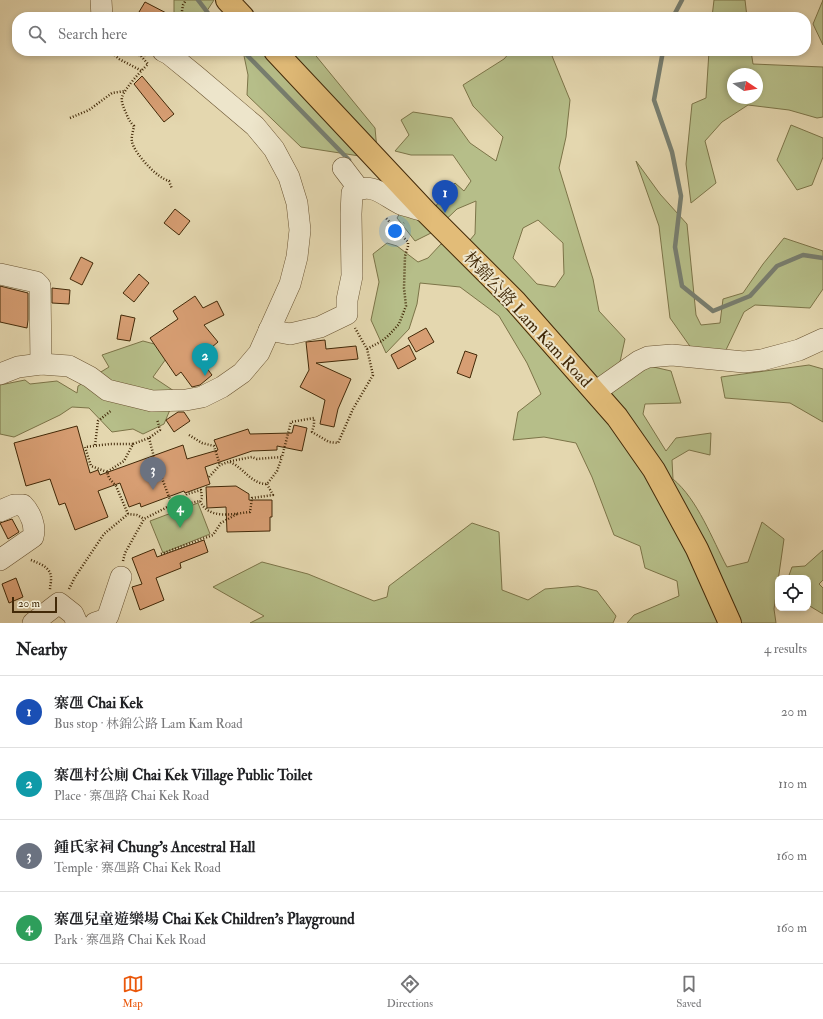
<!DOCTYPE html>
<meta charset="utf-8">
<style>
body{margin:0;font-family:"IM FELL Double Pica","Noto Serif TC",serif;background:#f6f6f6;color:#202124}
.controls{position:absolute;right:12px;bottom:12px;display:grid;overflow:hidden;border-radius:8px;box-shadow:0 2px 6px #0003}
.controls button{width:36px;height:36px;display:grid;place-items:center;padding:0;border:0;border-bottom:1px solid #e0e0e0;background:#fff;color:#202124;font:20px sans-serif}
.compass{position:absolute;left:727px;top:68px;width:36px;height:36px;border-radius:50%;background:#fff;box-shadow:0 2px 6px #0003;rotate:102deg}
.scale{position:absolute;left:12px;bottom:10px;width:45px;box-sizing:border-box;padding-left:4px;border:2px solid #422908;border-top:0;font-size:11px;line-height:14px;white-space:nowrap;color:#422908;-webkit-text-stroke:3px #ede5cb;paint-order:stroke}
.you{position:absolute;left:395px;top:231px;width:14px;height:14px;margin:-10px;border:3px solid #fff;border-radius:50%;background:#1a73e8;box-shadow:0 0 0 6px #1a73e833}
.badge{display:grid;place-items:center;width:26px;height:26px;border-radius:50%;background:#ea580c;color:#fff;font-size:13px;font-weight:700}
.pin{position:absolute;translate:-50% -33px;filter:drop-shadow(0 1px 2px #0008)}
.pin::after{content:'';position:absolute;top:21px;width:14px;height:12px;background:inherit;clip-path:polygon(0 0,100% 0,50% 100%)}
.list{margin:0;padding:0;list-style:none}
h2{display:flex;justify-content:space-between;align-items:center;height:52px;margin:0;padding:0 16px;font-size:17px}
h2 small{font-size:13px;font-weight:400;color:#757577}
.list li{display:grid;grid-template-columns:26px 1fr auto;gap:12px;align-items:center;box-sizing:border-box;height:72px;padding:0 16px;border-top:1px solid #e0e0e0}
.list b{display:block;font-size:15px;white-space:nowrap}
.list p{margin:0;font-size:13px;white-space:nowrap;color:#757577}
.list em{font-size:13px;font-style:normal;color:#757577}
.icon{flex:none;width:22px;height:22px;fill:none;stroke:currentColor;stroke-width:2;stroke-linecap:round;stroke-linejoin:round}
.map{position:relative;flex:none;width:823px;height:623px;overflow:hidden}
.search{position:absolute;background:#fff;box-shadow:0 2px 6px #0003;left:12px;right:12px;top:12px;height:44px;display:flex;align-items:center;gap:10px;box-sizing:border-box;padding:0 14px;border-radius:16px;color:#757577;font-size:15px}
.sheet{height:340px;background:#fff}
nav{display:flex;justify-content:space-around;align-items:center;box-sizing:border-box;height:56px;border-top:1px solid #e0e0e0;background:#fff;font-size:11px;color:#757577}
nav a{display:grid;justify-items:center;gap:2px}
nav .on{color:#ea580c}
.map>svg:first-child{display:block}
</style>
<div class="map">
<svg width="823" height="623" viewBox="0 0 823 623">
<rect width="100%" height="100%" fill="#e4d7af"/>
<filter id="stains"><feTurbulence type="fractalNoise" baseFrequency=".005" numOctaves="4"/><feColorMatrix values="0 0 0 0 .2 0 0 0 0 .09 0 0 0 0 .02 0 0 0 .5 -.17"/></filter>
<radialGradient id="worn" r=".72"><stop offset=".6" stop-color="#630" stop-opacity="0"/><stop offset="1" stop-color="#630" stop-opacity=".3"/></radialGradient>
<!-- green -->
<g fill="#b6be89" stroke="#7c7448" fill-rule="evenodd">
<path d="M 174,0 L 214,0 L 203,17 L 174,17 Z"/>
<path d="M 714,0 L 745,0 L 747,17 L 712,17 Z"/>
<path d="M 823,0 L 823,45 L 813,24 Z"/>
<path d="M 243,51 L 312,51 L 375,128 L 377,150 L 366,157 L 301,147 L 247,95 L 248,75 Z"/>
<path d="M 511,51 L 550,51 L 570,100 L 566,137 L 559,168 L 593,279 L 599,311 L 625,339 L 618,371 L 645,365 L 671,371 L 681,403 L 645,404 L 643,414 L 666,451 L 676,438 L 711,433 L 710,455 L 689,450 L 672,460 L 673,479 C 698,500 712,539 727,567 L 748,562 L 762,522 L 784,539 L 774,609 L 776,623 L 627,623 L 634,615 L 679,596 L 677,581 L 645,568 L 640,546 L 614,535 L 592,477 L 576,443 L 544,437 L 513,440 L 518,412 L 541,394 L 527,363 L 499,316 L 460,287 L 420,283 L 417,304 L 409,329 L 386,353 L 371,320 L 379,282 L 373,254 L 387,243 L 397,246 L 418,262 L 428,258 L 441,244 L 465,246 L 475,234 L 476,201 L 457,209 L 433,232 L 415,241 L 397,218 L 407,201 L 432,212 L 444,194 L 455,183 L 464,191 L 471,181 L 453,155 L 411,155 L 395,151 L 409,135 L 401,120 L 413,112 L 452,118 L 470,143 L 496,161 L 503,137 L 473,106 L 463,85 L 504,59 ZM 538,220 L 563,243 L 564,274 L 555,287 L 537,284 L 513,258 L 523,228 Z"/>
<path d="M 709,51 L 751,51 L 753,64 L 823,67 L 823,117 L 817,118 L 789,110 L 748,105 L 722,122 L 705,141 L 716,183 L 691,203 L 686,164 L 692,104 L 706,98 ZM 733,74 L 757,74 L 757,98 L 733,98 Z"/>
<path d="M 791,125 L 823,138 L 823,157 L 812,185 L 797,190 L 777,160 Z"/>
<path d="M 636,161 L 660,194 L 687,224 L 696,315 L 701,325 L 720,323 L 723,299 L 743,293 L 763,264 L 784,238 L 823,251 L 823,289 L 810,308 L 755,305 L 744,312 L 725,352 L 694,352 L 670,318 L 659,226 Z"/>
<path d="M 143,341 L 173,349 L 153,377 L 177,393 L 164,424 L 143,434 L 133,429 L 112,432 L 89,408 L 72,407 L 60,415 L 14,437 L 0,434 L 0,385 L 25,380 L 30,384 L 57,381 L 77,393 L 78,386 L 109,367 L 102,355 Z"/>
<path d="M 809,365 L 823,369 L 823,422 L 790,403 L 725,398 L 721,377 Z"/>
<path d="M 198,503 L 210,534 L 163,553 L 150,521 Z"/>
<path d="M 472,523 L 499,532 L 502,590 L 528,600 L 545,589 L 578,586 L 597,591 L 616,616 L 613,623 L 250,623 L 264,616 L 213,587 L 262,562 L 308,574 L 374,601 L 387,597 L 389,586 Z"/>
<path d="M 823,550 L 823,580 L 819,584 L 823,588 L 823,614 L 808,605 L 808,578 L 788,578 L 792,567 L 805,566 Z"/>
</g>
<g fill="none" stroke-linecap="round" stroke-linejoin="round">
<!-- stream -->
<g stroke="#777e70" stroke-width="4.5">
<path d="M 198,0 L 211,17"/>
<path d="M 673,17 L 682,0"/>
<path d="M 243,51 L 349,160"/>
<path d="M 663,51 L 654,100 L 672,152 L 681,196 L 675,247 L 682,286 L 713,311 L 750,296 L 777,266 L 803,255 L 823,258"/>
</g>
</g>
<!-- building -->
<g fill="#d79e73" stroke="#422908">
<path d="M 145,2 L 174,17 L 149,17 L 139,12 Z"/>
<path d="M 142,76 L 174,114 L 164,122 L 134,84 Z"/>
<path d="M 175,209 L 190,221 L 179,235 L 164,223 Z"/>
<path d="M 81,257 L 93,263 L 82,285 L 70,279 Z"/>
<path d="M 139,274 L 149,283 L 134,302 L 123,293 Z"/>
<path d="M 0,286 L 28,293 L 28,320 L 27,328 L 0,322 Z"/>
<path d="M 52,288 L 70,290 L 69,304 L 52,303 Z"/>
<path d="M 195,296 L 203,308 L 217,301 L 224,315 L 204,325 L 218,342 L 199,358 L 212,375 L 200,385 L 192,387 L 181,372 L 176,376 L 150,338 L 178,319 L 173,311 Z"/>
<path d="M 121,315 L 135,318 L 130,341 L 117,339 Z"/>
<path d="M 426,328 L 434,342 L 416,352 L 408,338 Z"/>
<path d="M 325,340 L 326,349 L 356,346 L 358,359 L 316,363 L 351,379 L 338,409 L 334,427 L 320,424 L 325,400 L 300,387 L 309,370 L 306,342 Z"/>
<path d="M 409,345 L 416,359 L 398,369 L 391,355 Z"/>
<path d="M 465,351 L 477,355 L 470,378 L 457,373 Z"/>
<path d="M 178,412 L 184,412 L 190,421 L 174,432 L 166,420 Z"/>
<path d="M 294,425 L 307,428 L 302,451 L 277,446 L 277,450 L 252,451 L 205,467 L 210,484 L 185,493 L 184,491 L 141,507 L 140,503 L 129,507 L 120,483 L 98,491 L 108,517 L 75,530 L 65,503 L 59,505 L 50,479 L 26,486 L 14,443 L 77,426 L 90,473 L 98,470 L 100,475 L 183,445 L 187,459 L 218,450 L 214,440 L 248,429 L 250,434 L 292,433 Z"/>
<path d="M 236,486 L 249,494 L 249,500 L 272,500 L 272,517 L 270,517 L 270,531 L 227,532 L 226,507 L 207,508 L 206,487 Z"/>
<path d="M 12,519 L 19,532 L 8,539 L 0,523 Z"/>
<path d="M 204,540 L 208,552 L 180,563 L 181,568 L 156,578 L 164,600 L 140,610 L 132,587 L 142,584 L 132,558 L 154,549 L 157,557 Z"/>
<path d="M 16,578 L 23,597 L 9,603 L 2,584 Z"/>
</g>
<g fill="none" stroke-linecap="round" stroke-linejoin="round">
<defs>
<g id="minor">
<path d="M 101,0 L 102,17"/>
<path d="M 343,168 L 359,189"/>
<path d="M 0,274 L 36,282 L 40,286 L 41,364"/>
<path d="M 269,330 L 290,334 L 320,327 L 347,314 L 347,300 L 352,276 L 351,214 L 352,193 C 372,180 385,197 403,205 C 410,207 418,209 425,211"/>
<path d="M 0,374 L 18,367 L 41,364 L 69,366 L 90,377 L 107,390 L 152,401 L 186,400 L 202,397 L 222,387 L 242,373 L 259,353 L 290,284 L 297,257 L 300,230 L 297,203 L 289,177 L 274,149 L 255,126 L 196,76 L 169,54 L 163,51"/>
<path d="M 595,392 L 639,361 L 648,357 L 672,355 L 744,362 L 762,360 L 799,350 L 823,339"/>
<path d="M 0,511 L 14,505 L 23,505 C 31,513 36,527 33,537 L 0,560"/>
<path d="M 33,623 L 59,603 L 73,614 L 77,623"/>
<path d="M 95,623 L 104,620 L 108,616 L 121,577"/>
</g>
<g id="major">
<path d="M 227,0 L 243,17"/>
<path d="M 275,51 L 425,211 L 515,301 L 617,417 L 654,470 L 697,549 L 730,623"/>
</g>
</defs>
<!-- minor casing -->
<use href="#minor" stroke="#6a5432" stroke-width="22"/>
<!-- major casing -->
<use href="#major" stroke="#422908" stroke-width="24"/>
<!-- path -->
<g stroke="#422908" stroke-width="2.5" stroke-dasharray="1 2" stroke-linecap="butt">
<path d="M 181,17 L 183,5 L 186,0"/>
<path d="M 110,51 L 119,59 L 142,71"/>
<path d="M 121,51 L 137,55 L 146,55"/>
<path d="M 141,56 L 148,64 C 141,71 125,88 122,97 C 121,103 124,108 126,113 C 128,118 130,122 134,126 C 133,132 131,137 132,142 C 135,154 157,178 169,181 L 172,189"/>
<path d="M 70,118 L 89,110 L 112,93 L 125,91"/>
<path d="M 397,229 L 404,223"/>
<path d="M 367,349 L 382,341 L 389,335 L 399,324 L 406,306 L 404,288 L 405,256 L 408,246 L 408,242 L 385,217"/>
<path d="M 189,435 L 202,443 L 214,446 L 220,465"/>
<path d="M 149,438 L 154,457 L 172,505"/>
<path d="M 95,445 L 98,421 L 112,410"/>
<path d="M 230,462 C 244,468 251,484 267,484 L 277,471 L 282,457"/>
<path d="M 107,472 L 91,466 L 85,447 L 110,444 L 133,444"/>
<path d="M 209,477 L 220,465 L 231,461 L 252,457 L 257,459 L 282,457 L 291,422 L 314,418 L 314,425 L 312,432 L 329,442 L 338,443 L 353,409 L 373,375 L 367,349 L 355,328"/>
<path d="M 181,500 L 186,504 L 200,501 C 209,520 232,514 250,512 L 252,498 L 273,495 L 267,484"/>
<path d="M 128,514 L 116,486 L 109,478 L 107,472 L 124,461 L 133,444 L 149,438 L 160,430 L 157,419"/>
<path d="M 161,554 L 213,535 L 221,523 L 237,514"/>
<path d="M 31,560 C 40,564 52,567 51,580 C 51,583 50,586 50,590"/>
<path d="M 123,561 L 125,553 L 144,519 L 181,500 L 187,494 L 201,490 L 202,498 L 200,501"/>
<path d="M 69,589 L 75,577 L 104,534 L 128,514 L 137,515 L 144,519"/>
</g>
<!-- minor -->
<use href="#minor" stroke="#ede5cb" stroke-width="21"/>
<!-- major -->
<use href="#major" stroke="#e2bc78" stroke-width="22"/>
</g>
<g text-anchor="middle" stroke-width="4" stroke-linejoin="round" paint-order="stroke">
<!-- street labels -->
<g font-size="17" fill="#422908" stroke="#ede5cb">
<text transform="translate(528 319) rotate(47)" y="6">林錦公路 Lam Kam Road</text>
</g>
</g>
<rect width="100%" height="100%" filter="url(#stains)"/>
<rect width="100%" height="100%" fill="url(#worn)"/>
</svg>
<div class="controls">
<button><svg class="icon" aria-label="locate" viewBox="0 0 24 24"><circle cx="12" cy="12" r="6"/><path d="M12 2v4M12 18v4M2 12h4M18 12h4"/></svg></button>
</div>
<svg class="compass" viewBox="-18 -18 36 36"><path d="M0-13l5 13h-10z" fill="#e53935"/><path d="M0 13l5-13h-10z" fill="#757577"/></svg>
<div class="scale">20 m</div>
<div class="you"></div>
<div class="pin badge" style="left:445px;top:213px;background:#1a4fb4">1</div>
<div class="pin badge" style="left:205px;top:376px;background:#0f9aa8">2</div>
<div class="pin badge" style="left:153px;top:490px;background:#6b7280">3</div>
<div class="pin badge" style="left:180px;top:528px;background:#2e9e5b">4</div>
<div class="search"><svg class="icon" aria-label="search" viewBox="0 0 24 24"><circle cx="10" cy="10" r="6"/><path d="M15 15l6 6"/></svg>Search here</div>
</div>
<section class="sheet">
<h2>Nearby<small>4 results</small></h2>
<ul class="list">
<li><span class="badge" style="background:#1a4fb4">1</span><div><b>寨乪 Chai Kek</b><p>Bus stop · 林錦公路 Lam Kam Road</p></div><em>20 m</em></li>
<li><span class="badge" style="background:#0f9aa8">2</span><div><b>寨乪村公廁 Chai Kek Village Public Toilet</b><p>Place · 寨乪路 Chai Kek Road</p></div><em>110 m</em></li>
<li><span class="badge" style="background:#6b7280">3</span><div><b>鍾氏家祠 Chung's Ancestral Hall</b><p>Temple · 寨乪路 Chai Kek Road</p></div><em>160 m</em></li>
<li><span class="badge" style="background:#2e9e5b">4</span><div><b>寨乪兒童遊樂場 Chai Kek Children's Playground</b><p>Park · 寨乪路 Chai Kek Road</p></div><em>160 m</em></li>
</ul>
</section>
<nav>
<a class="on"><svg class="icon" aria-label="map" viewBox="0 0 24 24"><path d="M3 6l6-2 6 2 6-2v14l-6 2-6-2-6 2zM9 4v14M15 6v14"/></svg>Map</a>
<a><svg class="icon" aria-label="directions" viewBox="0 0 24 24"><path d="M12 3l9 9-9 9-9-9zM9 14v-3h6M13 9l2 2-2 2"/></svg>Directions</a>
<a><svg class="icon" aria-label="saved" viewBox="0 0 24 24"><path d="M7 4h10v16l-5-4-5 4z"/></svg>Saved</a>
</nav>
